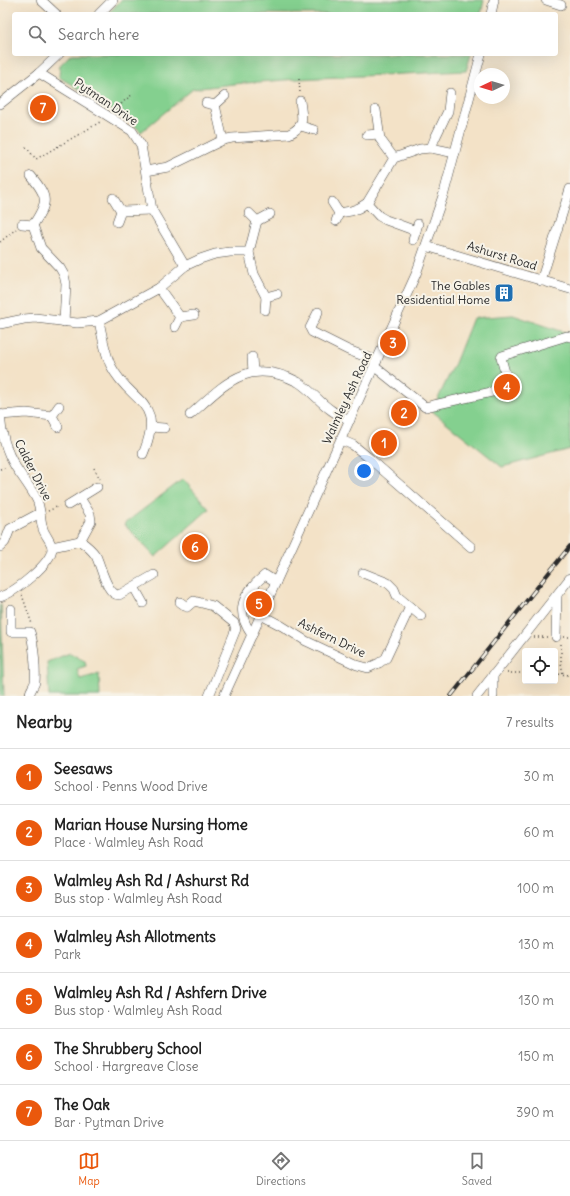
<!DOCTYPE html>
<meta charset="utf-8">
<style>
body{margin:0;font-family:Delius,sans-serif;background:#f6f6f6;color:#222}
.controls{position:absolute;right:12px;bottom:12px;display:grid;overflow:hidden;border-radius:4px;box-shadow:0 4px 16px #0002}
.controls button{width:36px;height:36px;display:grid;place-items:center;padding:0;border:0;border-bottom:1px solid #e0e0e0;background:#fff;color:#222;font:20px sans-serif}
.compass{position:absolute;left:474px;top:68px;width:36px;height:36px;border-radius:50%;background:#fff;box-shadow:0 4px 16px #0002;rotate:266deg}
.you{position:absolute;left:364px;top:471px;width:14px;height:14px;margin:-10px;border:3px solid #fff;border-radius:50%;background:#1a73e8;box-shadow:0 0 0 6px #1a73e833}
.badge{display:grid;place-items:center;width:26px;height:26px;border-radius:50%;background:#ea580c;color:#fff;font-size:13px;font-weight:700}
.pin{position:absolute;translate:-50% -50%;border:2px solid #fff;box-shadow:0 1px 4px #0006}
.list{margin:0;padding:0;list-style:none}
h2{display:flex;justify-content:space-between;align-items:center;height:52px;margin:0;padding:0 16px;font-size:17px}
h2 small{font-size:13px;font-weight:400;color:#767676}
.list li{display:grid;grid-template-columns:26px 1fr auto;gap:12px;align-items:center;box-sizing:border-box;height:56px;padding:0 16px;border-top:1px solid #e0e0e0}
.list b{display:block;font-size:15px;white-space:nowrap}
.list p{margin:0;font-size:13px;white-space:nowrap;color:#767676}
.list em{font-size:13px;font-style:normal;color:#767676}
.icon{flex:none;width:22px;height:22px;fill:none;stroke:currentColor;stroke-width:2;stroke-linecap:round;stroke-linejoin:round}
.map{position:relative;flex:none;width:570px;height:696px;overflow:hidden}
.search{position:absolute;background:#fff;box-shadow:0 4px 16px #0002;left:12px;right:12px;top:12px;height:44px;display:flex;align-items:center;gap:10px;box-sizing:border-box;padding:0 14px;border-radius:4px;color:#767676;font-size:15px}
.sheet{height:444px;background:#fff}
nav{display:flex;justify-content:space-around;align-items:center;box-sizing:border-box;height:56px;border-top:1px solid #e0e0e0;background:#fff;font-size:11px;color:#767676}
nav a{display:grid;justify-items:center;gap:2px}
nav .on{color:#ea580c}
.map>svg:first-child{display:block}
</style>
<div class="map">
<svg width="570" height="696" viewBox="0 0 570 696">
<rect width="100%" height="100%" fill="#f7f3e8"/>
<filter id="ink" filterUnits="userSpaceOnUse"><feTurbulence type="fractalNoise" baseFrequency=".025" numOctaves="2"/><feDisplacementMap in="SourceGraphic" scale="8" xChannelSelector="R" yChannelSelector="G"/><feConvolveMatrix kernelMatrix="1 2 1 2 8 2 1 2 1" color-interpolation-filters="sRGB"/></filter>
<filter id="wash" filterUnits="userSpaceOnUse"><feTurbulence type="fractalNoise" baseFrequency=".012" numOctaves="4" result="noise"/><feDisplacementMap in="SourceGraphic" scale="16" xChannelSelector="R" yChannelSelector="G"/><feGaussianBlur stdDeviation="0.9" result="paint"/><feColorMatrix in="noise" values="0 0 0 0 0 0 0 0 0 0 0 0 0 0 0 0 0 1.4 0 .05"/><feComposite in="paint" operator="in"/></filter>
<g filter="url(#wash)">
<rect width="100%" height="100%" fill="#f3e2c7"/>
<!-- green -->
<g fill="#84d08f" stroke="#587e5d">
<path d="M 121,0 L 484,0 L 481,14 L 108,14 Z"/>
<path d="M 71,54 L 471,54 L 466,71 L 297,79 L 233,84 L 193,89 L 141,132 L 130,121 L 59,77 L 60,65 Z"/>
<path d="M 513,315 L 570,334 L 570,449 L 502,467 L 432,411 L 455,363 L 473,318 Z"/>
<path d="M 183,479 L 209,509 L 155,557 L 124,524 Z"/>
<path d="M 0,605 L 1,605 L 4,696 L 0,696 Z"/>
<path d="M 70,653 L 85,661 L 86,666 L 77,669 L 80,679 L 99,674 L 100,696 L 49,696 L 47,662 Z"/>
</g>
</g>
<g filter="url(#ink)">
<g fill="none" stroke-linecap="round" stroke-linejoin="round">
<defs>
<g id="minor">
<path d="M 41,0 L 56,14"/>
<path d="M 546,0 L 561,5"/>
<path d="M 99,14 L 113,0"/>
<path d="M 491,14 L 494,0"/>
<path d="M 39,73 L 132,131 L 141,145 L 152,210 L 185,266"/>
<path d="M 206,103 L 215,105 L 225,96"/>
<path d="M 0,104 L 39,73 L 59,54"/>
<path d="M 215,105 L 223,140"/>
<path d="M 376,110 L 380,139 L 394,158"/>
<path d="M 301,126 L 314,130"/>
<path d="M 367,135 L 378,134"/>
<path d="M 431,148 L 435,138 L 448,111 L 450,93"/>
<path d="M 146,171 L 168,167 L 223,140 L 232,138 L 289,134 C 306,126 302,118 300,101"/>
<path d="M 113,198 L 121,211 L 117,222"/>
<path d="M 332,202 L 339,213 L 336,221"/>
<path d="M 367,203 L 379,216 L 386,220 L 416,231"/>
<path d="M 121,211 L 152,210"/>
<path d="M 249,213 L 257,221 L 270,214"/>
<path d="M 339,213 L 351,211 L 359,208 L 367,203 L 394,158 L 420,149 L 431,148 L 455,153"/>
<path d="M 257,221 L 249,252 L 254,274 L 266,297"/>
<path d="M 22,224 L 33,225 C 48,202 49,198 31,176"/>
<path d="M 33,225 L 41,248 L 60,268 L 64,275 L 66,284 L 64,322"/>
<path d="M 413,240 L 418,224"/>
<path d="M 426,246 L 570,289"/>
<path d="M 541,281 L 570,189"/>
<path d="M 159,288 L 180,317"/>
<path d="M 265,310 L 266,297 L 277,294"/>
<path d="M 318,312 L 310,328 L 312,332 L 348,350 L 377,361"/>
<path d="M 99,321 C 102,335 105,354 111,366 C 131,405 166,399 143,454"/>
<path d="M 0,324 L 24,319 L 35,318 L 77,323 L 99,321 L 159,288 L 185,266 L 200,259 L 215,254 L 230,252 L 249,252"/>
<path d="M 175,327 L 180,317 L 194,315"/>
<path d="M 252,357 L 253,372"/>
<path d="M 375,367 L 425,407 L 505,389 L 508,386 L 508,383 L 501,358 L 502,356 L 567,336 L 570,337"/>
<path d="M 0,414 C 1,431 6,451 15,466 C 22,477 31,488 37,500 C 41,509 40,520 43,529 C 45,535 52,543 52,548 C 52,564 13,593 0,597"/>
<path d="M 0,415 L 26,413 L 52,416"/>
<path d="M 190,415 C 225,384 248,356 298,382 C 310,389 319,402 331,410 C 336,414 344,417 350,420"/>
<path d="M 58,427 L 52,416 L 59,406"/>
<path d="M 151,427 L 164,428"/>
<path d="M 341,440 L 353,445 L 369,458 L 471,547"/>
<path d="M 68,505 L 97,487"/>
<path d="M 80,541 L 91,521 L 90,514 L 80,498"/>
<path d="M 0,547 L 5,542 L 10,529 L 40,513"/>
<path d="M 52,547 L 80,541 C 86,545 92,550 96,556 C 101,565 106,595 119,595 L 154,575"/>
<path d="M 363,573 L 388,583 L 394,589 L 397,596 L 421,616"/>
<path d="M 134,587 L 143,603"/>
<path d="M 180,602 L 187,607 L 194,601 L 213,606 L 234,623 L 236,629 L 209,696"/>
<path d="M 11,609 L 11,632 L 30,632 C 34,643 36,670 35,682 C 34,687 29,690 30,696"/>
<path d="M 261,615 L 282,626 L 306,641 L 357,665 L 368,668 L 379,663 L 386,658 L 410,607"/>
<path d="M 252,635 C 234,610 243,593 265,575 L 276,582"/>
<path d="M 556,637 L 557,595"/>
<path d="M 493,675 L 493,696"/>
<path d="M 224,696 L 416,274 L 444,193 L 481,54"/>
<path d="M 477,696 L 570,578"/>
</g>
</defs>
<!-- minor casing -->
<use href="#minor" stroke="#494642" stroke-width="10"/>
<!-- path -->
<g stroke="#494642" stroke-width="1.5" stroke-dasharray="1 3" stroke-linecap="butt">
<path d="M 299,79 L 300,93"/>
<path d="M 116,110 L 123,102 L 133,94"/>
<path d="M 26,147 L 36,159 L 100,122"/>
<path d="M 0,242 L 16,229"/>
<path d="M 94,468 L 100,479"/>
<path d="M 0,469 L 6,468"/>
<path d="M 48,511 L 59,506"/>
<path d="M 22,595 L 32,624"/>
<path d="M 534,637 L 549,637"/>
<path d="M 564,637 L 570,637"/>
<path d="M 561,644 L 561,663 L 563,674"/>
<path d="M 507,673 L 525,673"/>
<path d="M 555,674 L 570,675"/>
</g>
<!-- minor -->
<use href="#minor" stroke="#fff" stroke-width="9"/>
<defs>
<path id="rail" d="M 451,696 L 570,546"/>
</defs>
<!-- rail casing -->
<use href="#rail" stroke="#2b2b2b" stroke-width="4"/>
<!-- rail -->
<use href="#rail" stroke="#f7f3e8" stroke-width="2.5" stroke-dasharray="8" stroke-linecap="butt"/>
</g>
</g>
<!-- icons -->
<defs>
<symbol id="building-square" viewBox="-11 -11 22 22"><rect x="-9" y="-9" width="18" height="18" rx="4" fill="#1f6fb2" stroke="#f7f3e8"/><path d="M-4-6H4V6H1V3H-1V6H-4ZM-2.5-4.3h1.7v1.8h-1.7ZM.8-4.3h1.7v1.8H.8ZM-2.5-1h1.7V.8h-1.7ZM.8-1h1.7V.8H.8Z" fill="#fff"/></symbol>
</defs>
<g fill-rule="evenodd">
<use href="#building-square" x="493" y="282" width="22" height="22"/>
</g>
<g text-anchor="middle" stroke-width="4" stroke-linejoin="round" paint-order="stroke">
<!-- street labels -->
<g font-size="12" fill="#2b2b2b" stroke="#f7f3e8">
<text transform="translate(106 102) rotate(34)" y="4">Pytman Drive</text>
<text transform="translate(502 256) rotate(17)" y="4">Ashurst Road</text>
<text transform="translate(347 398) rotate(-65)" y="4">Walmley Ash Road</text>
<text transform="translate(33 470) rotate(63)" y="4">Calder Drive</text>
<text transform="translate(332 638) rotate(26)" y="4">Ashfern Drive</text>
</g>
<!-- poi labels -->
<g font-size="12" fill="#2b2b2b" stroke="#f7f3e8" text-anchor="end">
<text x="490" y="290">The Gables<tspan x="490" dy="14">Residential Home</tspan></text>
</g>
</g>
</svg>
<div class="controls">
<button><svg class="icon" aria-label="locate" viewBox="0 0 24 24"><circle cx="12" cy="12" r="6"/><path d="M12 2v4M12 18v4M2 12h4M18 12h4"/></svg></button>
</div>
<svg class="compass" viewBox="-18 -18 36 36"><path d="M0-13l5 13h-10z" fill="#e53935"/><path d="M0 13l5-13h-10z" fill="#767676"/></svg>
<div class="you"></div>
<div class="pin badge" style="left:384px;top:443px">1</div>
<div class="pin badge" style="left:404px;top:413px">2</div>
<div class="pin badge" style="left:393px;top:343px">3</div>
<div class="pin badge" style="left:507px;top:387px">4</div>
<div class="pin badge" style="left:259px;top:604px">5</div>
<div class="pin badge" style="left:195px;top:547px">6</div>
<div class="pin badge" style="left:43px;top:108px">7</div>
<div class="search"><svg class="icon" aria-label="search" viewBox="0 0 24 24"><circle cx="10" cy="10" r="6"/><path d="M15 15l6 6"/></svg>Search here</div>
</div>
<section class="sheet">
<h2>Nearby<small>7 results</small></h2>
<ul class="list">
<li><span class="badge">1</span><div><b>Seesaws</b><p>School · Penns Wood Drive</p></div><em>30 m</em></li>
<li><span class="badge">2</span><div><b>Marian House Nursing Home</b><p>Place · Walmley Ash Road</p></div><em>60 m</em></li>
<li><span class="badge">3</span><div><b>Walmley Ash Rd / Ashurst Rd</b><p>Bus stop · Walmley Ash Road</p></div><em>100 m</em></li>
<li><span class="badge">4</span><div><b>Walmley Ash Allotments</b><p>Park</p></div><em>130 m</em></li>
<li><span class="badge">5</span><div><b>Walmley Ash Rd / Ashfern Drive</b><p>Bus stop · Walmley Ash Road</p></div><em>130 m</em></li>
<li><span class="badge">6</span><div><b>The Shrubbery School</b><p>School · Hargreave Close</p></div><em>150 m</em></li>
<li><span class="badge">7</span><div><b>The Oak</b><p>Bar · Pytman Drive</p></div><em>390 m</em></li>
</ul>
</section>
<nav>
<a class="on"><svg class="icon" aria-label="map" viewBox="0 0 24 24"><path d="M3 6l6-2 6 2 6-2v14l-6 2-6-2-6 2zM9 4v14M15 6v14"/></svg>Map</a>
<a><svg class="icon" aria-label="directions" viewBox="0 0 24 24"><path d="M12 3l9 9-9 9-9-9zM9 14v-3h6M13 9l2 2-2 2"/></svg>Directions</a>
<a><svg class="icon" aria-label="saved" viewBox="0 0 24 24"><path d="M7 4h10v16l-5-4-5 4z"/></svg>Saved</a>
</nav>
